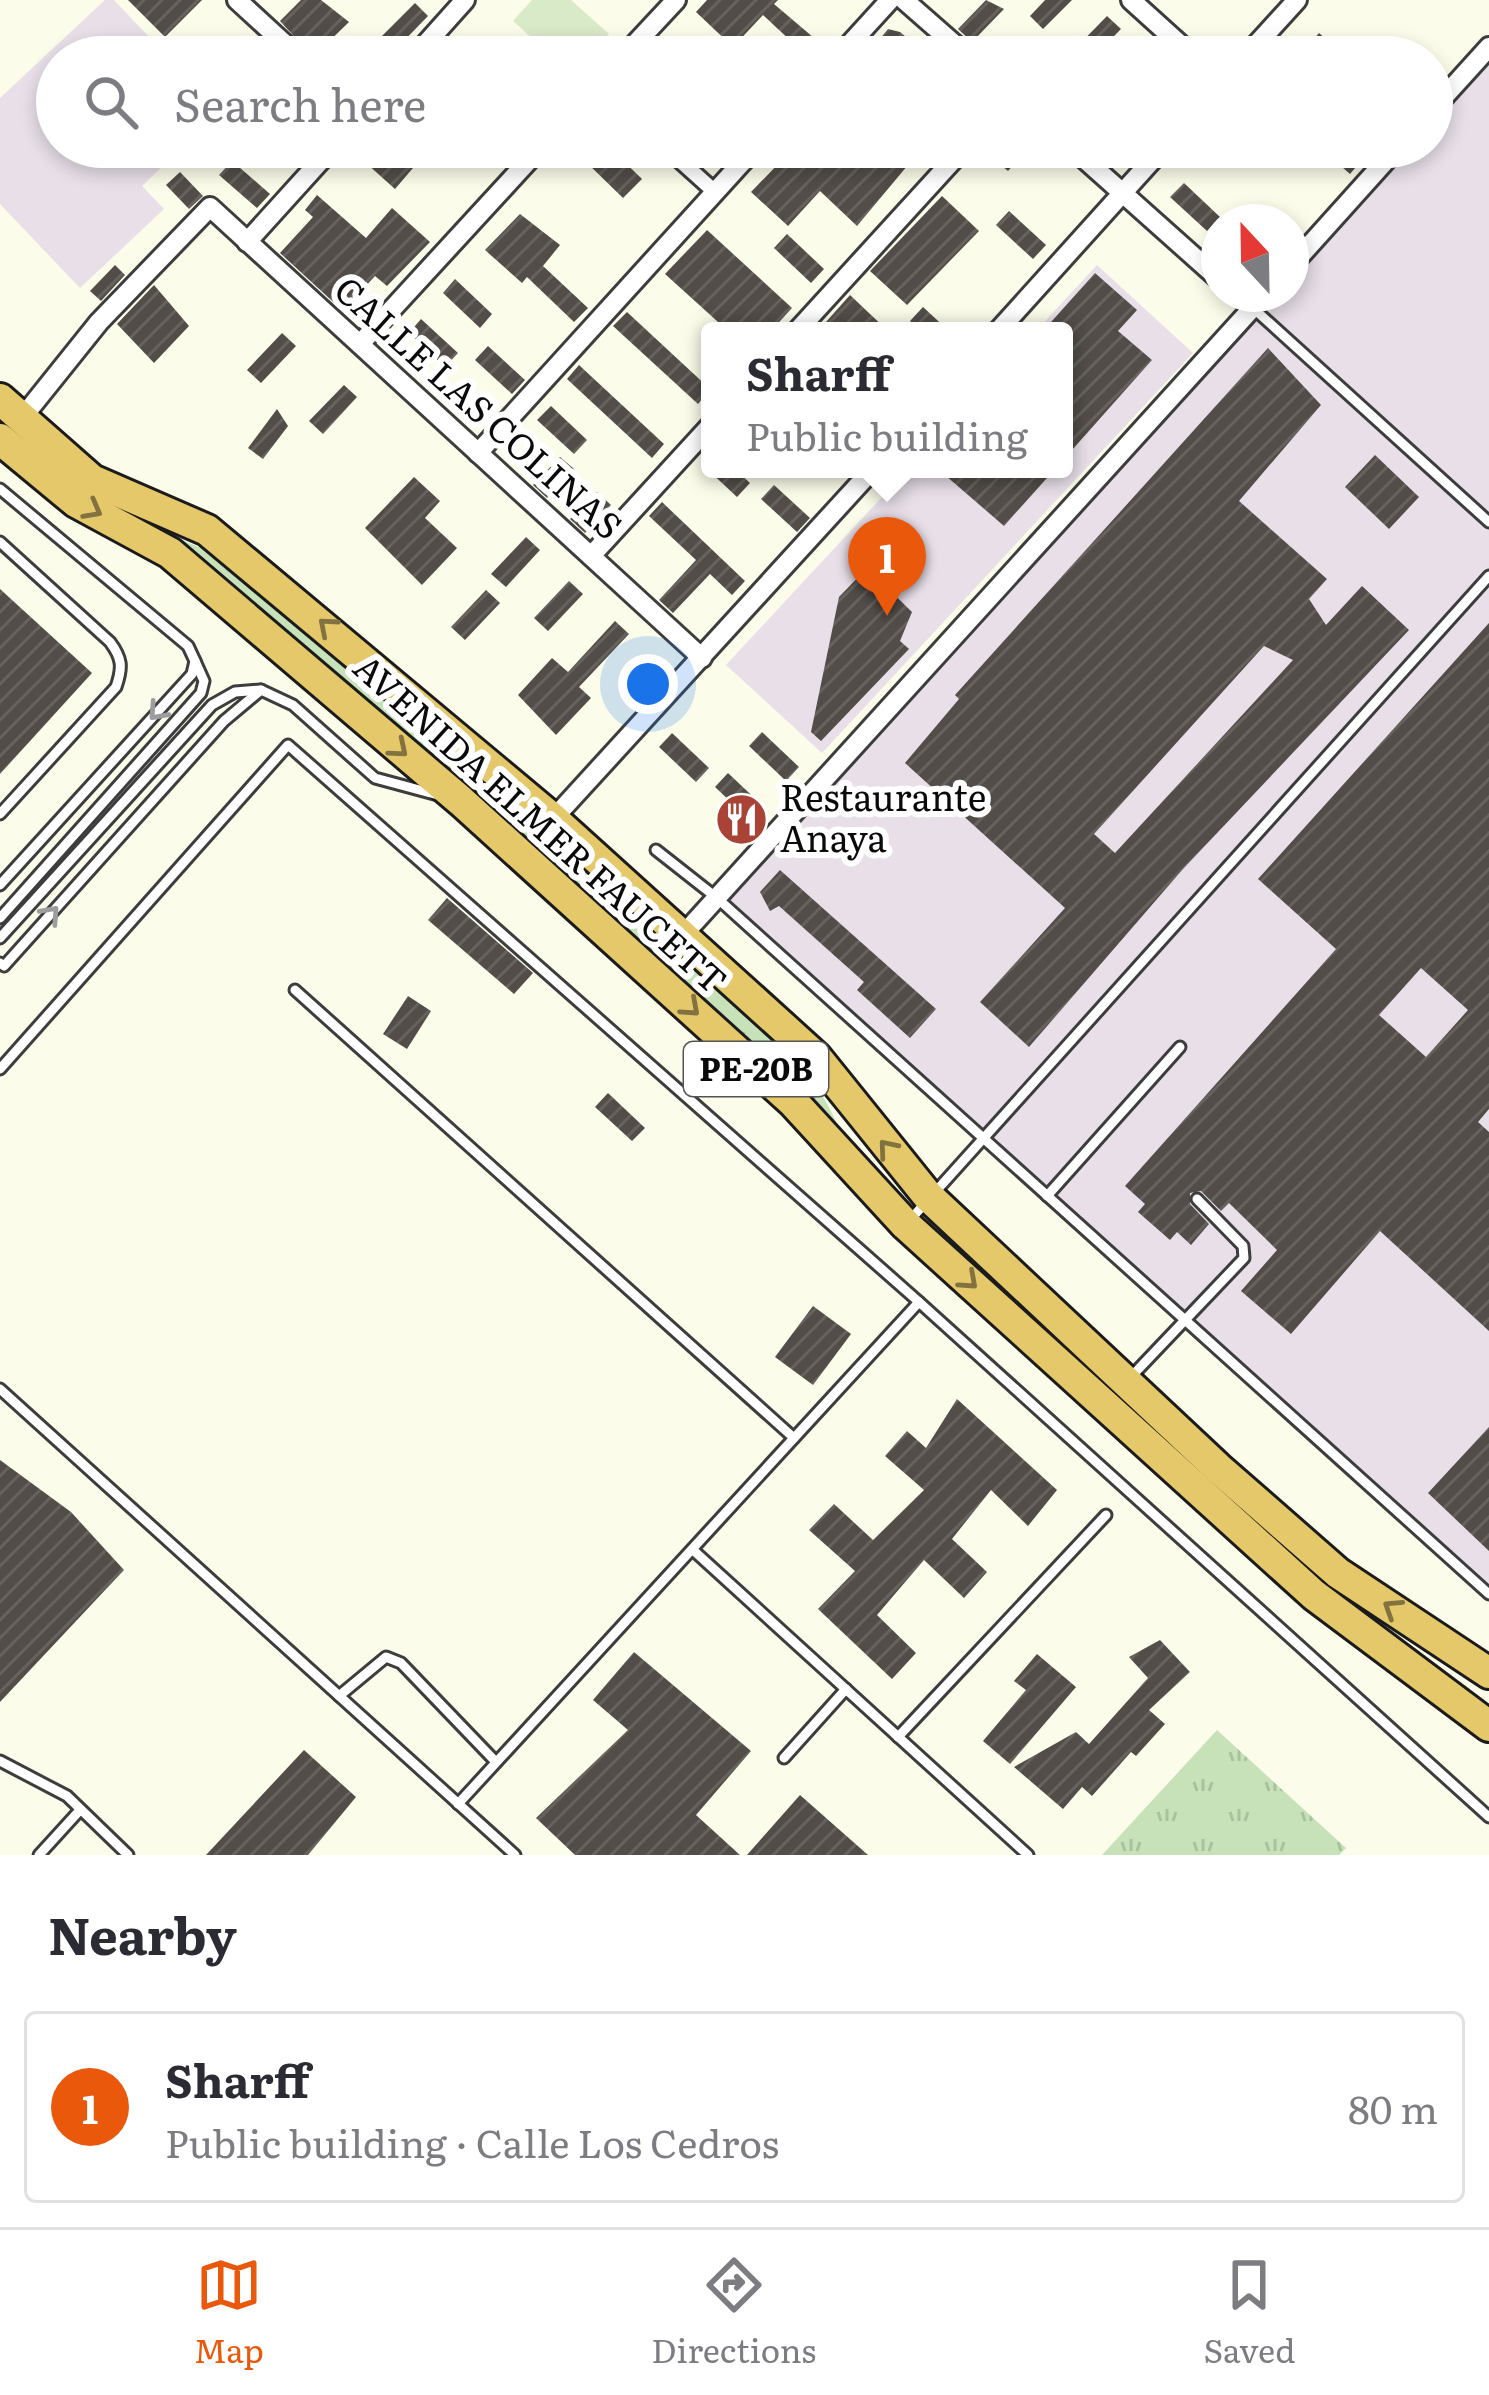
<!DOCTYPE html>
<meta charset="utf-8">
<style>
body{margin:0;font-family:Literata,serif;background:#f2f2f3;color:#2b2b33}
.compass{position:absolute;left:1201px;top:204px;width:108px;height:108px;border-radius:50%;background:#fff;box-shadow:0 6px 18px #0003;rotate:338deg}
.you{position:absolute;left:648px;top:684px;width:42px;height:42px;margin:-30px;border:9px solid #fff;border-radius:50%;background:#1a73e8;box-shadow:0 0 0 18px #1a73e833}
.badge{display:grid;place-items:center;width:78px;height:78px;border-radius:50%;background:#ea580c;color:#fff;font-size:39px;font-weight:700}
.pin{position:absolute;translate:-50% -99px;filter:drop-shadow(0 3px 6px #0008)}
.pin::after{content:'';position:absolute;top:63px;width:42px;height:36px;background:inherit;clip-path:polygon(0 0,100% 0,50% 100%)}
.popup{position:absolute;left:701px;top:322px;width:372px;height:156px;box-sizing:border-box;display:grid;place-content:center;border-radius:12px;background:#fff;filter:drop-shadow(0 3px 9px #0005);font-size:39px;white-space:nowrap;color:#7c7c81}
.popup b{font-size:45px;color:#2b2b33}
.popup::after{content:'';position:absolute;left:50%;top:100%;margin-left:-24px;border:24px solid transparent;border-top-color:#fff}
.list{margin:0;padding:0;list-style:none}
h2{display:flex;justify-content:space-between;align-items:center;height:156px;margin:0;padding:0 48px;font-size:51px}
h2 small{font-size:39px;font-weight:400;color:#7c7c81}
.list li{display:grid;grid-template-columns:78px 1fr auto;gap:36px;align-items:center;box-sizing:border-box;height:192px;margin:0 24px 24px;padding:0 24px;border:3px solid #e1e1e2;border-radius:12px}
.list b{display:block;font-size:45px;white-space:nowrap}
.list p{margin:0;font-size:39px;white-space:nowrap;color:#7c7c81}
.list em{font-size:39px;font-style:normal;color:#7c7c81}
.icon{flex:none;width:66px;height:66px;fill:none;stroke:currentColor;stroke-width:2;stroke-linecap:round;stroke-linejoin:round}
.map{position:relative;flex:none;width:1489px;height:1855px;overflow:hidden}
.search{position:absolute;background:#fff;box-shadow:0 6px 18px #0003;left:36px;right:36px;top:36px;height:132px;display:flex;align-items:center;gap:30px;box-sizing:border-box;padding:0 42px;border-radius:66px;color:#7c7c81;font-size:45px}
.sheet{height:372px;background:#fff}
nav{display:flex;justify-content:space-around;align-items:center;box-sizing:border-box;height:168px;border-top:3px solid #e1e1e2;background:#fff;font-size:33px;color:#7c7c81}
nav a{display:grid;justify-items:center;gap:6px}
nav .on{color:#ea580c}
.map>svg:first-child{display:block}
</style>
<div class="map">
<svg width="1489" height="1855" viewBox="0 0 1489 1855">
<defs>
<pattern id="grass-tufts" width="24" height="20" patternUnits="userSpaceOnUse" patternTransform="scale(3)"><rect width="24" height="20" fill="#c7e2b9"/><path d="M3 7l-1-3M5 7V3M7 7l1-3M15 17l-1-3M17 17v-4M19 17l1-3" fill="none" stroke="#aac19e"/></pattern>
<pattern id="building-hatch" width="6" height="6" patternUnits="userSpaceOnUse" patternTransform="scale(3)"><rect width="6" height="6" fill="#524d48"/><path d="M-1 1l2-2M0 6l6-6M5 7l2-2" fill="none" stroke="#66625e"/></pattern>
</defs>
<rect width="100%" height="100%" fill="#fcfcea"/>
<!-- industrial -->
<g fill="#e8dfe8">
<path d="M 105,0 L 114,0 L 168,57 L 57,57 L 57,147 L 183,147 L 142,186 L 164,209 L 80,288 L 0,204 L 0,98 Z"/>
<path d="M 1489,53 L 1489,1586 L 723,899 L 1270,294 L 1291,294 L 1291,271 L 1404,147 L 1432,147 L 1432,116 Z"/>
<path d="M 1097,265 L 1193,353 L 822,753 L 726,665 L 908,469 L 1064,469 L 1064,331 L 1036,331 Z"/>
</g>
<!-- grass -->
<g fill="url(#grass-tufts)">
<path d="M 166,533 L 212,553 L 610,884 L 595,901 Z"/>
<path d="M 637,913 C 709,977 804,1040 840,1131 L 624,926 Z"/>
<path d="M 1217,1730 L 1346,1848 L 1339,1855 L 1102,1855 Z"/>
</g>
<!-- pitch -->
<path fill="#d9eac9" d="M 532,0 L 571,0 L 609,34 L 588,57 L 553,57 L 513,21 Z"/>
<!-- building -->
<g fill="url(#building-hatch)" fill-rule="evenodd">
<path d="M 128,0 L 202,0 L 165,37 Z"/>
<path d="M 301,0 L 321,0 L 349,22 L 313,57 L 280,21 Z"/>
<path d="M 707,0 L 778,0 L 774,4 L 827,49 L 825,57 L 808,57 L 763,15 L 733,47 L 696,12 Z"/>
<path d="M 986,0 L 1004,9 L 972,42 L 958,29 Z"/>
<path d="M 1045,0 L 1072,0 L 1043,29 L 1030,16 Z"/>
<path d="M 415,3 L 428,16 L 393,52 L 379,39 Z"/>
<path d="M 1107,16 L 1121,29 L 1094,57 L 1067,57 Z"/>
<path d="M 888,29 L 900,32 L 930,57 L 865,57 Z"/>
<path d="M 1319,33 L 1346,57 L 1318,57 L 1307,47 Z"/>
<path d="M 235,37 L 254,57 L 216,57 Z"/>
<path d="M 1043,39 L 1062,57 L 1026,57 Z"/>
<path d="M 365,147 L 431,147 L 395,189 L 357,155 Z"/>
<path d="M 597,147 L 609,147 L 642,179 L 623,198 L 584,160 Z"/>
<path d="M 770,147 L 923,147 L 857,226 L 820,191 L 788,226 L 751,192 L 783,159 Z"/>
<path d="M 979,147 L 1029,147 L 1008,171 Z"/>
<path d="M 1319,147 L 1373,147 L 1350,174 Z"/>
<path d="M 232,161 L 270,194 L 257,208 L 219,175 Z"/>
<path d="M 180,172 L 203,196 L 189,209 L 166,185 Z"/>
<path d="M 1184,183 L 1220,217 L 1207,231 L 1170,197 Z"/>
<path d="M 317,195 L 366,238 L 392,208 L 430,242 L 387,286 L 375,276 L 343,311 L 280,253 L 313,217 L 305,210 Z"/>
<path d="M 942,196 L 979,231 L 907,305 L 870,271 Z"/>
<path d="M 1009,211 L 1046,245 L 1033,259 L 996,225 Z"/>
<path d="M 520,214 L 560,245 L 543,266 L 588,308 L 574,322 L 527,277 L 522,283 L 485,250 Z"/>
<path d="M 707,230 L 792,308 L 771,331 L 728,331 L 665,274 Z"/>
<path d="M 787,234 L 824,269 L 811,283 L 774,248 Z"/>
<path d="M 115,265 L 125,275 L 101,301 L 90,291 Z"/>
<path d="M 1095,273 L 1137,310 L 1118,331 L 1152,360 L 1064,459 L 1064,331 L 1043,331 Z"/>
<path d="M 455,279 L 492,314 L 480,328 L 443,293 Z"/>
<path d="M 154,285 L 189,326 L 154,363 L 117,324 Z"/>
<path d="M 850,295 L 888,331 L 818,331 Z"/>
<path d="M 923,307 L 949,331 L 921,331 L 910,321 Z"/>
<path d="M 627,312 L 710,389 L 698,404 L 613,326 Z"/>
<path d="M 421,319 L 458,353 L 445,367 L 409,333 Z"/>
<path d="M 282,333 L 296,346 L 261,383 L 247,370 Z"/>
<path d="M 488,346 L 525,380 L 512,394 L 475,360 Z"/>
<path d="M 1268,348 L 1321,405 L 1239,501 L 1327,579 L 1309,599 L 1326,625 L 1362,586 L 1409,630 L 1183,869 L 1029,1047 L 980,1002 L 1065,908 L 905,763 L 959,699 L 955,695 ZM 1264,646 L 1293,660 L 1115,853 L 1094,834 Z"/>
<path d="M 579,365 L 664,444 L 652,458 L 567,379 Z"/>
<path d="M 344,385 L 357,397 L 323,434 L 309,421 Z"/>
<path d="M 551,406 L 587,440 L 574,454 L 537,420 Z"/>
<path d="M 277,409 L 288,426 L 263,459 L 248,448 Z"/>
<path d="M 1375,455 L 1419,497 L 1389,529 L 1345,487 Z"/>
<path d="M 560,457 L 574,469 L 547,498 L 533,485 Z"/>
<path d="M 707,469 L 735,469 L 750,483 L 737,497 Z"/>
<path d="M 938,469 L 1055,469 L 1004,526 Z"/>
<path d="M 414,477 L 440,501 L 425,518 L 457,548 L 422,585 L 365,528 Z"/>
<path d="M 774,485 L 810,518 L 797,532 L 761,499 Z"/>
<path d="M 597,492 L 611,505 L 585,533 L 570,519 Z"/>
<path d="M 662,502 L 745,581 L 732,595 L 710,574 L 673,613 L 659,600 L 696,560 L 649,516 Z"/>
<path d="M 526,537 L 540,550 L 506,587 L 491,574 Z"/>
<path d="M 867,568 L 912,612 L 900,641 L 909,649 L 821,741 L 811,732 L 839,597 Z"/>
<path d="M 569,581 L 583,594 L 548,631 L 534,618 Z"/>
<path d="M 0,589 L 92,673 L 0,774 Z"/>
<path d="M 486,590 L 500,603 L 465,640 L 451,627 Z"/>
<path d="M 615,621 L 629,634 L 579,687 L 591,698 L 556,735 L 518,695 L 552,658 L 568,672 Z"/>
<path d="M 1489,623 L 1489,1109 L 1478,1122 L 1489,1132 L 1489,1331 L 1380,1231 L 1291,1334 L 1241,1291 L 1277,1250 L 1229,1203 L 1221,1211 L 1201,1191 L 1190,1193 L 1190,1204 L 1209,1224 L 1191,1245 L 1177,1232 L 1170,1240 L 1138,1212 L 1145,1204 L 1125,1186 L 1336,949 L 1258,879 ZM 1421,968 L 1468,1010 L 1426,1057 L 1379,1015 Z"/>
<path d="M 762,732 L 799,767 L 786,781 L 749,746 Z"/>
<path d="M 672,733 L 709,768 L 696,782 L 659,747 Z"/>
<path d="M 728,773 L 765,808 L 752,822 L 715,787 Z"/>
<path d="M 780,870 L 936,1009 L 910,1038 L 857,990 L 864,982 L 779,906 L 770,911 L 760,892 Z"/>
<path d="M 447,898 L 533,973 L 514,994 L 428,920 Z"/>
<path d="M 408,996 L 431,1011 L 407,1049 L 383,1034 Z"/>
<path d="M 608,1093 L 645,1128 L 632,1141 L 595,1107 Z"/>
<path d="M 813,1306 L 851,1334 L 813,1385 L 775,1357 Z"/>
<path d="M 957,1399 L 1057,1490 L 1028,1526 L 991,1490 L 952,1539 L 987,1572 L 964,1598 L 924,1560 L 877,1615 L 916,1653 L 892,1679 L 818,1609 L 855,1571 L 809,1530 L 834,1504 L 873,1540 L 924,1490 L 885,1456 L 907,1431 L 926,1448 Z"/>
<path d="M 1489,1427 L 1489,1551 L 1428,1493 Z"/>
<path d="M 0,1460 L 71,1512 L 124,1570 L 0,1702 Z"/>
<path d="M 1160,1640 L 1190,1672 L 1149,1710 L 1165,1724 L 1136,1756 L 1131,1752 L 1092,1796 L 1082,1787 L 1063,1809 L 1014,1767 L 1076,1732 L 1089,1744 L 1148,1678 L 1129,1657 Z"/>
<path d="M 634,1652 L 751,1751 L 696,1815 L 740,1855 L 575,1855 L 536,1818 L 628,1730 L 593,1700 Z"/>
<path d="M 1037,1654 L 1076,1687 L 1010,1764 L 983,1741 L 1026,1690 L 1014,1681 Z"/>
<path d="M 304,1750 L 356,1797 L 308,1855 L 206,1855 Z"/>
<path d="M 800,1795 L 868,1855 L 747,1855 Z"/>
</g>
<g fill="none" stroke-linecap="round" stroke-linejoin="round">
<defs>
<g id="service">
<path d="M 1253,308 L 1489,522"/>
<path d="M 0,489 L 188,646 L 195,661 L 192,674 L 0,885"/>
<path d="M 0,542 L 110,642 C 122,658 123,667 116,687 L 0,814"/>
<path d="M 656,850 L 717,898 L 1489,1594"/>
<path d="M 0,918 L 201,693 L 204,681 L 195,661"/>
<path d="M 0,938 L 212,705 L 235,692 L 261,690"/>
<path d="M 0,963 L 4,966 L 224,721 L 261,690 L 293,705 L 375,778 L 438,795"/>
<path d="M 295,990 L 794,1438"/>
<path d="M 0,1069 L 288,745 L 919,1302"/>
<path d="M 1047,1196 L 1180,1047"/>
<path d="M 910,1220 L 1489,576"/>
<path d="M 1129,1379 L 1244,1258 L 1243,1246 L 1197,1199"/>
<path d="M 0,1389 L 515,1855"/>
<path d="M 693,1550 L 1028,1855"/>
<path d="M 339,1696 L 386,1657 L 401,1663 L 496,1762"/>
<path d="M 898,1737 L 1106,1515"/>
<path d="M 784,1758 L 846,1689"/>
<path d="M 0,1761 L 67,1796 L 128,1855"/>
<path d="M 458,1804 L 919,1302 L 1489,1817"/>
<path d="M 39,1855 L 80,1810"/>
</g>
<path id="pedestrian" d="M 665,147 L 715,192"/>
<g id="minor">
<path d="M 237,0 L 299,57"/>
<path d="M 904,0 L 969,57"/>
<path d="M 1131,0 L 1194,57"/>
<path d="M 414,57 L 465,0"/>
<path d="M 623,57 L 676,0"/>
<path d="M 838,57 L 890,0"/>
<path d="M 1245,57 L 1297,0"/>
<path d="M 1432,110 L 1489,47"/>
<path d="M 1071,147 L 1219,279"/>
<path d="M 247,242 L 333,147"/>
<path d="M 1291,266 L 1398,147"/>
<path d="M 797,331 L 965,147"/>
<path d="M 998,331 L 1164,147"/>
<path d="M 360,344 L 541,147"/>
<path d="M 22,418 L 99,322 L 210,207 L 702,658"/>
<path d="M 478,453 L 756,147"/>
<path d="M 591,556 L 710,426"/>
<path d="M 553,819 L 873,469"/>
<path d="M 682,936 L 1265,294"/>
</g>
<g id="trunk">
<path d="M 0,399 L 92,480 L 207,530 L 553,819 L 816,1057 L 928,1196 L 1218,1468 L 1338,1573 L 1489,1673"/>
<path d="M 0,439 L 76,502 L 170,553 L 461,801 L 794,1103 L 906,1225 L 1314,1595 L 1489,1726"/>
</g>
</defs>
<!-- service casing -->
<use href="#service" stroke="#3d3d3d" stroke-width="15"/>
<!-- pedestrian casing -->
<use href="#pedestrian" stroke="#3d3d3d" stroke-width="20"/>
<!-- minor casing -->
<use href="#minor" stroke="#3d3d3d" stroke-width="24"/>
<!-- trunk casing -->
<use href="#trunk" stroke="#1b1b1b" stroke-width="36"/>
<!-- service -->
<use href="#service" stroke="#fff" stroke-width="9"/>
<!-- pedestrian -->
<use href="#pedestrian" stroke="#fff" stroke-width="14"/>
<!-- minor -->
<use href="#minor" stroke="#fff" stroke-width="18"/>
<!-- trunk -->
<use href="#trunk" stroke="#e4c86a" stroke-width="30"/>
</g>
<!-- one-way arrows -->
<defs><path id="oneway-chevron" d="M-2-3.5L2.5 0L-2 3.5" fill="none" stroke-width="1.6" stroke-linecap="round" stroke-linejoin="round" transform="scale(3)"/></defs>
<g stroke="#82723f">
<use href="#oneway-chevron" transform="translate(93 510) rotate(29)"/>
<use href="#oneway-chevron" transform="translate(327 626) rotate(-139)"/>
<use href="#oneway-chevron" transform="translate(399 749) rotate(40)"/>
<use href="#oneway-chevron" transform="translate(691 1008) rotate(42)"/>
<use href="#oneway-chevron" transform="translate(887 1148) rotate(-130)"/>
<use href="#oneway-chevron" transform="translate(969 1281) rotate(42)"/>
<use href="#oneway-chevron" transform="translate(1392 1608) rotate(-147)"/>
</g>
<g stroke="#9d9d9d">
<use href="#oneway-chevron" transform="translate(157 712) rotate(132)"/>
<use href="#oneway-chevron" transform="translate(51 914) rotate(-48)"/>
</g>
<!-- icons -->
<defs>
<symbol id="restaurant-disc" viewBox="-11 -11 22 22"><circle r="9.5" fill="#a84335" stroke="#fff"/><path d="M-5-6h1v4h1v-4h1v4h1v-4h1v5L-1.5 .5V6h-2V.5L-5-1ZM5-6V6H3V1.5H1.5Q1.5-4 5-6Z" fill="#fff"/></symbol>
</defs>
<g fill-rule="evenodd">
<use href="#restaurant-disc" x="712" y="790" width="59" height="59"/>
</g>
<g text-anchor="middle" stroke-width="12" stroke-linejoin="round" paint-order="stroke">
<!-- shield labels -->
<rect fill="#fff" stroke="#545454" stroke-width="3" x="684" y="1042" width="144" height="54" rx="9"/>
<g font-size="33" font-weight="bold" fill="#0a0a0a">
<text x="756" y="1081">PE-20B</text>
</g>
<!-- street labels -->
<g font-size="36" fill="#0a0a0a" stroke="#fff">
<text transform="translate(478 408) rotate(42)" y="13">CALLE LAS COLINAS</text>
<text transform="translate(540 824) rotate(42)" y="13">AVENIDA ELMER FAUCETT</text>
</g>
<!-- poi labels -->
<g font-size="36" fill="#0a0a0a" stroke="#fff" text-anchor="start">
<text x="780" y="811">Restaurante<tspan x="780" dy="41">Anaya</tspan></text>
</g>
</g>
</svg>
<svg class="compass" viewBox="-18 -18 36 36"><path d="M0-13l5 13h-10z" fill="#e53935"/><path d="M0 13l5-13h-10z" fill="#7c7c81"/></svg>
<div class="you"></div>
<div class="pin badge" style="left:887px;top:616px">1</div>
<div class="popup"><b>Sharff</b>Public building</div>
<div class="search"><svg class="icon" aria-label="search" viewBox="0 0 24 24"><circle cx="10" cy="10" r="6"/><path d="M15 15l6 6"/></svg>Search here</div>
</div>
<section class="sheet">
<h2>Nearby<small></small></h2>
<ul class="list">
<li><span class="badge">1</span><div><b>Sharff</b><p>Public building · Calle Los Cedros</p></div><em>80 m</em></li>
</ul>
</section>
<nav>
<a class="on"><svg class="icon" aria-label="map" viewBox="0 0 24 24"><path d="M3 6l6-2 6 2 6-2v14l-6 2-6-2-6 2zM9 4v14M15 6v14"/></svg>Map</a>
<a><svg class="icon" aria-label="directions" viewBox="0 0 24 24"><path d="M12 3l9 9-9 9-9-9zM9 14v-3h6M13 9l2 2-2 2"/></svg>Directions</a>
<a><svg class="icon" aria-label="saved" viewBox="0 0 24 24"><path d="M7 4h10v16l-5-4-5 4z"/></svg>Saved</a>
</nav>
